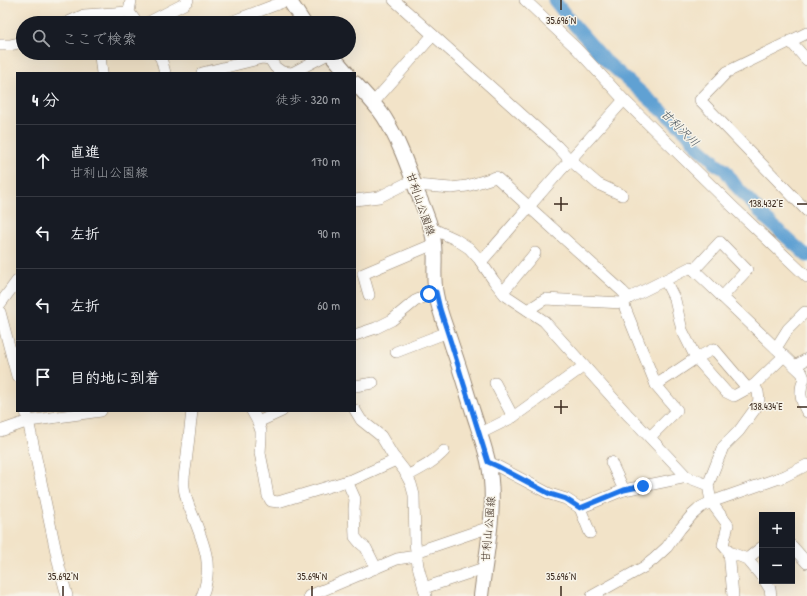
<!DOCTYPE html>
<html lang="ja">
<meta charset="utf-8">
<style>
body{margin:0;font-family:"Patrick Hand","Klee One",sans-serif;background:#242831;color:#f1f3f6}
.controls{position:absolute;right:12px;bottom:12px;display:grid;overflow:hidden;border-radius:0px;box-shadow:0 4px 16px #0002}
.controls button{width:36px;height:36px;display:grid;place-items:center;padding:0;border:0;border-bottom:1px solid #363941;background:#171b24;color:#f1f3f6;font:20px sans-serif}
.stop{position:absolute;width:12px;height:12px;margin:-9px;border:3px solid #1a73e8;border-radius:50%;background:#fff}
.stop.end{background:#1a73e8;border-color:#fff;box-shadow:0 1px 4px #0008}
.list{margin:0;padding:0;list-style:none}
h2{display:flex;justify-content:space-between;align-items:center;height:52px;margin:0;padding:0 16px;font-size:17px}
h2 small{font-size:13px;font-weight:400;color:#9ea1a6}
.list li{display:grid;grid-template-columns:26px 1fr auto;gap:12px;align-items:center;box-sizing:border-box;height:72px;padding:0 16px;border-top:1px solid #363941}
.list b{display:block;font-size:15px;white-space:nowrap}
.list p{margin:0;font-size:13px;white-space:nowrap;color:#9ea1a6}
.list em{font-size:13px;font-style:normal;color:#9ea1a6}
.icon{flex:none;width:22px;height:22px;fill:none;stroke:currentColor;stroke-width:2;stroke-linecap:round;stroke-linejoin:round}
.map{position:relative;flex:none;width:807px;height:596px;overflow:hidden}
.search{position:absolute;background:#171b24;box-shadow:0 4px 16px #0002;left:16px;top:16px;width:340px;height:44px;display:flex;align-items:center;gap:10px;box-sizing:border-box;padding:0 14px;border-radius:22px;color:#9ea1a6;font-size:15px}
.panel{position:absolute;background:#171b24;box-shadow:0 4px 16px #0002;left:16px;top:72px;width:340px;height:340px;border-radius:0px}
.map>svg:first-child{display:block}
</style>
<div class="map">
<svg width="807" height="596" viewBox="0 0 807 596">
<rect width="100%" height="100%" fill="#f7f3e8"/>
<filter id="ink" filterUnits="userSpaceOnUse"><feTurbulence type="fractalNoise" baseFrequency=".025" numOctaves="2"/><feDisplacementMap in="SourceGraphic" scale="8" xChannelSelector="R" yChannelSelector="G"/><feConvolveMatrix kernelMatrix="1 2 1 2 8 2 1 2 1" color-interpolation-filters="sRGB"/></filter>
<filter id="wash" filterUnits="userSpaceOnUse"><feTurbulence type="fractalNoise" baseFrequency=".012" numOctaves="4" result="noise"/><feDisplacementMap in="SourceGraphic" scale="16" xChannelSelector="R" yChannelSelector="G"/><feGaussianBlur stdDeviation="0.9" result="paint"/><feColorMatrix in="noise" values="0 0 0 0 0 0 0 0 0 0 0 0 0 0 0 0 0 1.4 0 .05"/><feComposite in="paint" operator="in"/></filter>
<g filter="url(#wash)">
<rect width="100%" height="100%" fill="#f2e3c8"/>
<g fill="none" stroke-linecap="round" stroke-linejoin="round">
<!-- river -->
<path stroke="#60a1d3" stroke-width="13" d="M 554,0 L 568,18 L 605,60 L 686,132 L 697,146 L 713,160 L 714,163 L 725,170 L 736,186 L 760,212 L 763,215 L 764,215 L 765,218 L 807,256"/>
</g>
</g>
<g filter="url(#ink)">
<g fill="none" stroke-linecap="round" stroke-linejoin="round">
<defs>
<g id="minor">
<path d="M 131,0 L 129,12 L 137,23"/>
<path d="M 394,0 L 531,123 L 557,146 L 570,160 C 540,193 511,228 481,262"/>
<path d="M 525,0 L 576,48 L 624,100 L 733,207 L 807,277"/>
<path d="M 66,23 L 84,15 L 129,12"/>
<path d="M 147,23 L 184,4 L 188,0"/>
<path d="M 228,23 L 288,0"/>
<path d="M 807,33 L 727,72 L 700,100 L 807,211"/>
<path d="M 790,41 L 807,60"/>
<path d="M 0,45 L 10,45 L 23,42"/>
<path d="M 101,53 L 100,56 L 102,73"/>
<path d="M 157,53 L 161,58 L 165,73"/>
<path d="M 202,73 L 262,58 L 270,59 L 275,67 L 282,72 L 292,73 L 330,53"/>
<path d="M 373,103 L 433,35"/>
<path d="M 415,185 L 451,188 L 467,186 L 496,177 L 622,291 L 629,298 L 623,303 L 545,299 L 528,310"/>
<path d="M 622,195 L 598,184 L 570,160 L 624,100"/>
<path d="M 355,200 L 379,197 L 413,180"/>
<path d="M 431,228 L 455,239 L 469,248 L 479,259 L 494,281 L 505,295 L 544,321 L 628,415 L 639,426 L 687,477 L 708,485 L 711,502 L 728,525 L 723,545 L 729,552 L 747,559 L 762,577"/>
<path d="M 694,270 L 720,242 L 747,270 L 722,297"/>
<path d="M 503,292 L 535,253"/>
<path d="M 369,295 L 363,274 L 434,244"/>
<path d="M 629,298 L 691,267 L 802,373 L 804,378 C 799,391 800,400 807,412"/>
<path d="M 623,303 L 656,385 L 677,410 L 650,437"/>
<path d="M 0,304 L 17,281"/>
<path d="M 0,312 L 17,376"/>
<path d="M 355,335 L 376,328 L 392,320 L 415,301 L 435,292"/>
<path d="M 776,348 L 788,329 L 805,312"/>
<path d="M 396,352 L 448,332"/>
<path d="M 795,366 L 807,359"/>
<path d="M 495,383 L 513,417"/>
<path d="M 656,385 L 696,358 L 682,330 L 675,300 L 665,280"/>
<path d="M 355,386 L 373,383"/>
<path d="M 748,389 L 714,349 L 696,358 L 726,392 L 734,396 L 754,385"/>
<path d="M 355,410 L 361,420 L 381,436 L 393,456 L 404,470 L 411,484 L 414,495 L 415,543 L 418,566 L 426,596"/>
<path d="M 26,411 L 59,566 L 67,596"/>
<path d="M 192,411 C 190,428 188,446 186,463 C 185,471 183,478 184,487 C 185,497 189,507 193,516 C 204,544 214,566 202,596"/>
<path d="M 252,411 L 258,422 L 261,431 L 261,437 L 260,453 L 264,473 L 268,496 L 271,501 L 278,502 L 354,479 L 396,460"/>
<path d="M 258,422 L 282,411"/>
<path d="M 0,431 L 29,421 L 101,411"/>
<path d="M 480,433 L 485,431 L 513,417 L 584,366"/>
<path d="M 488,462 L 497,466 L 550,494 L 566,499 L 580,508 L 624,490 L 687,477"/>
<path d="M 611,462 L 624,490"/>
<path d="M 407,476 C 420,469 434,462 444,451"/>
<path d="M 347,481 L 355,499 L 354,509 L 355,537 L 360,543 L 366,548 L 376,568"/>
<path d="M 708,485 L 723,447 L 739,431 L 755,409 L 759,400 L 758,392 L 754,385 L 784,356"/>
<path d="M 580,508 L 590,533"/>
<path d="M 792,546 L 807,563"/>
<path d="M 416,552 L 490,527"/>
<path d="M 729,552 L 733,596"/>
<path d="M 747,559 L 762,547"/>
<path d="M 765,581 L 770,589 L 771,596"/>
<path d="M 424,588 L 484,568"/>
<path d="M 309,596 L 397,559 L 416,556"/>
<path d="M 592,596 L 644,567 L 654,559 L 667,547 L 680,529 L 692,515 L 701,507 L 711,502 L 785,476 L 807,465"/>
</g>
<g id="major">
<path d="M 289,0 L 304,23"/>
<path d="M 330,53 L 347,73"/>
<path d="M 355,83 C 365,94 376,105 384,117 C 398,139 407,164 416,189 C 422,204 430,220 433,237 C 437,256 432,275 436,294 C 439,312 447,329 452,346 C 460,368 466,390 473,412 C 478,428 484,444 488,461 C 498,505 486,552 481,596"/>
</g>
</defs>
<!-- minor casing -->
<use href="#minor" stroke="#968673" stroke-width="12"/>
<!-- major casing -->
<use href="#major" stroke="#968673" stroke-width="16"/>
<!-- minor -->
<use href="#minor" stroke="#fff" stroke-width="11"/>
<!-- major -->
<use href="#major" stroke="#fff" stroke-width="14"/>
</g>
</g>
<g fill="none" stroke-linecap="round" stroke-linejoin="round" filter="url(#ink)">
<!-- route -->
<path stroke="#1a73e8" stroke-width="5" d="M 429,294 L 436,292 L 440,309 L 452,346 L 488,462 L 497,466 L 550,494 L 566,499 L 580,508 L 624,490 L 643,486"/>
</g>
<!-- ticks -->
<path fill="none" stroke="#3b2a1e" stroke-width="1.5" d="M 561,0 L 561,10M 561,197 L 561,211M 554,204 L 568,204M 797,204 L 807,204M 561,400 L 561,414M 554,407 L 568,407M 797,407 L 807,407M 63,586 L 63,596M 312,586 L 312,596M 561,586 L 561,596"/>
<g text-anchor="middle" stroke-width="3" stroke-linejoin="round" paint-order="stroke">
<!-- street labels -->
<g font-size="11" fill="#3b2a1e" stroke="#f7f3e8">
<text transform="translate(421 204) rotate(71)" y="4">甘利山公園線</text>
<text transform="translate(488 529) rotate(-85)" y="4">甘利山公園線</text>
</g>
<!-- water labels -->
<g font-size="12" font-style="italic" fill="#48545d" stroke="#f7f3e8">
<text transform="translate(680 128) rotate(44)" y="4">甘利沢川</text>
</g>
</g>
<g font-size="10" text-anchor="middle" fill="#3b2a1e" stroke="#f7f3e8" stroke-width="3" stroke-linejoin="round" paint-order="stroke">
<text x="561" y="24">35.696°N</text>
<text x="766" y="207">138.432°E</text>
<text x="766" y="410">138.434°E</text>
<text x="63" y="580">35.692°N</text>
<text x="312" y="580">35.694°N</text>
<text x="561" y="580">35.696°N</text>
</g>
</svg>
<div class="controls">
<button>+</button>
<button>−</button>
</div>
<div class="stop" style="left:429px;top:294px"></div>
<div class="stop end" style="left:643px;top:486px"></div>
<div class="search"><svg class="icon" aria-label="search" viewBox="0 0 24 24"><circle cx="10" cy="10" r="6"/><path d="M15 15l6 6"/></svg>ここで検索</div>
<section class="panel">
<h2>4 分<small>徒歩 · 320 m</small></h2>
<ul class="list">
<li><svg class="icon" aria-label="ahead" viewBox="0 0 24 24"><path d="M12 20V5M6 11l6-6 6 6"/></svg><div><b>直進</b><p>甘利山公園線</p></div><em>170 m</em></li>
<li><svg class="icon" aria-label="left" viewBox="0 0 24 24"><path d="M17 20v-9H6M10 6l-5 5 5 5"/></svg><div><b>左折</b></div><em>90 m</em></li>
<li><svg class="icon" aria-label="left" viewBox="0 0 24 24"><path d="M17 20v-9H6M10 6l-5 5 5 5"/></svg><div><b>左折</b></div><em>60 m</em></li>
<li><svg class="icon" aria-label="arrive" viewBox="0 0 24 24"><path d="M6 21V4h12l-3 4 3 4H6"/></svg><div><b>目的地に到着</b></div></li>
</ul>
</section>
</div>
